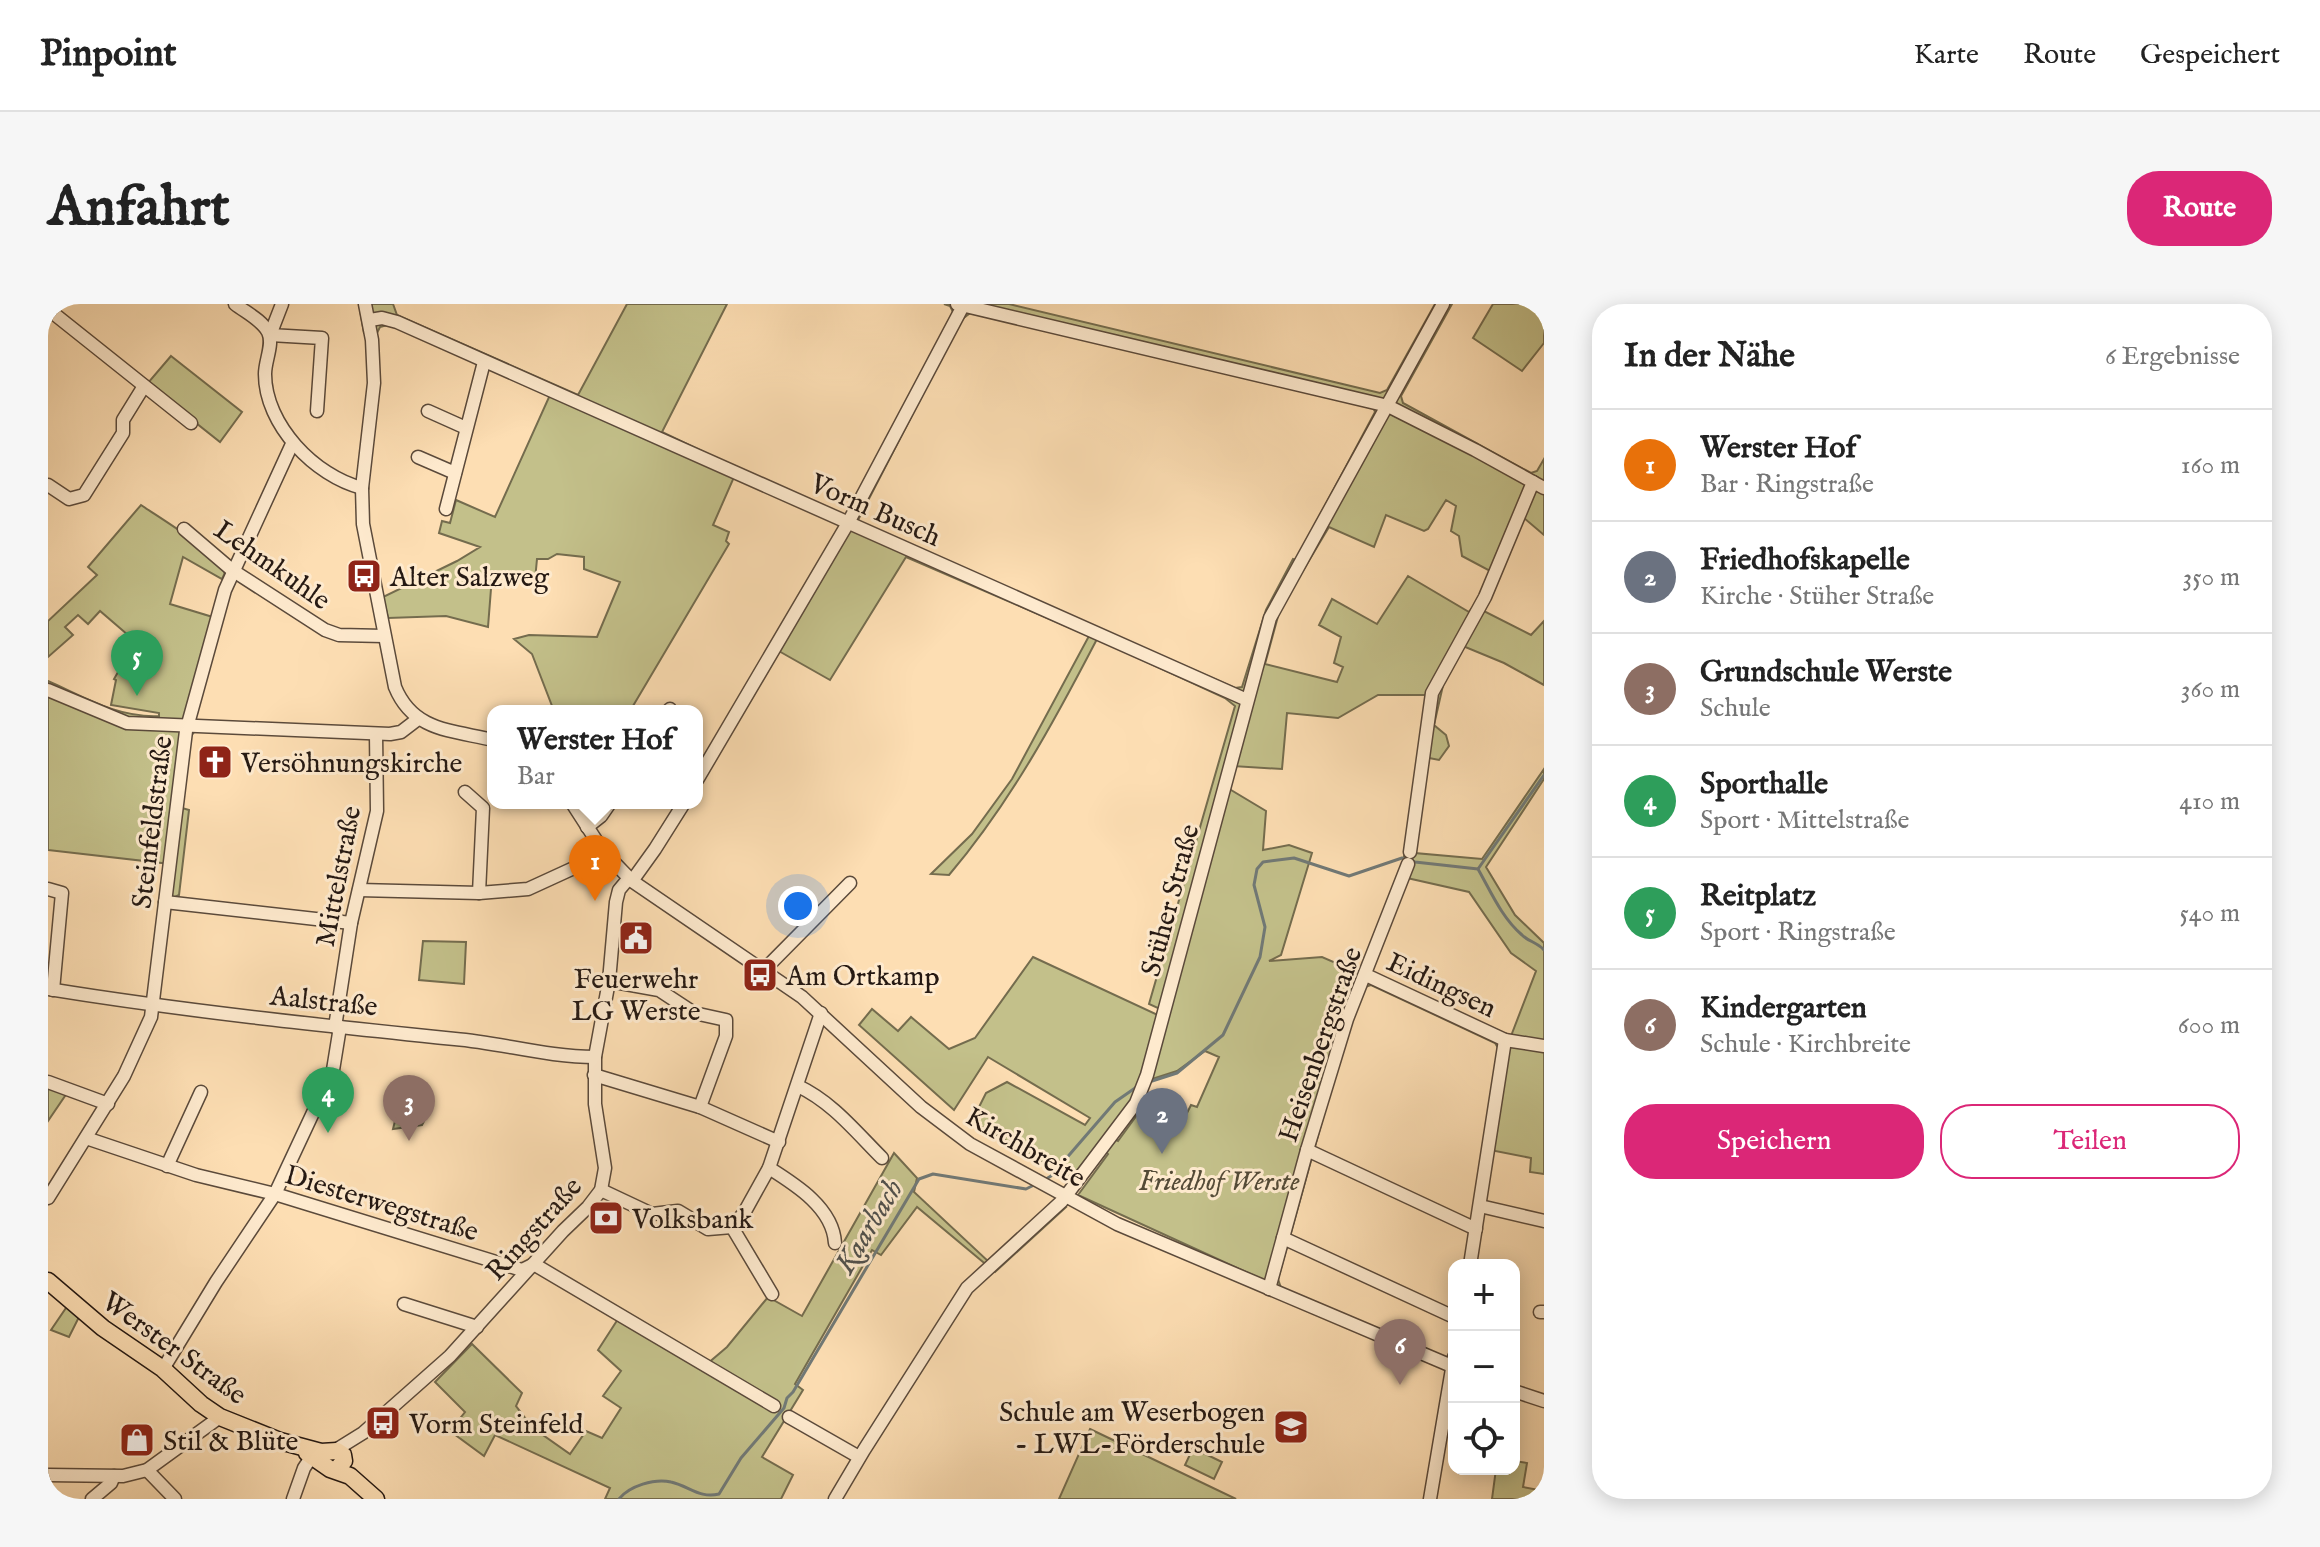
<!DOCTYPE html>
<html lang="de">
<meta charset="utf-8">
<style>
body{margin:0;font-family:"IM FELL English",serif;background:#f6f6f6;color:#222}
.controls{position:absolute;right:24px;bottom:24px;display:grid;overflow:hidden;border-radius:16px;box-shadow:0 4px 20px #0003}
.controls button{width:72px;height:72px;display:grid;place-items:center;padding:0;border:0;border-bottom:2px solid #e0e0e0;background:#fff;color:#222;font:40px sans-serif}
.you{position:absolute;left:750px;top:602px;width:28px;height:28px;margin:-20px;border:6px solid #fff;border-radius:50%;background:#1a73e8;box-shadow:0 0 0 12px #1a73e833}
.badge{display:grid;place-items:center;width:52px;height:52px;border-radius:50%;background:#db2777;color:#fff;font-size:26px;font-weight:700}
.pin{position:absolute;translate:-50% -66px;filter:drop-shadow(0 2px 4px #0008)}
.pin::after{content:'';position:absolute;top:42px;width:28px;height:24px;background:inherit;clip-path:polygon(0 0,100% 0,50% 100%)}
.popup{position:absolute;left:439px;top:401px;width:216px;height:104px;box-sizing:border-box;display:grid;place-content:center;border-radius:16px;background:#fff;filter:drop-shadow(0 2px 6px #0005);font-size:26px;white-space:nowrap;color:#767676}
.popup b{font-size:30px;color:#222}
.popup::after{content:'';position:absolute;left:50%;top:100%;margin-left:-16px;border:16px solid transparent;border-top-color:#fff}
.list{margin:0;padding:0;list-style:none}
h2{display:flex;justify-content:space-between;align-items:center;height:104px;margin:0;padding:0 32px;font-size:34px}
h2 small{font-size:26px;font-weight:400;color:#767676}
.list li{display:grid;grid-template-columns:52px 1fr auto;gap:24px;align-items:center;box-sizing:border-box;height:112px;padding:0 32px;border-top:2px solid #e0e0e0}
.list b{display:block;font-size:30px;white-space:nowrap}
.list p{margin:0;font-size:26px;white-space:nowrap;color:#767676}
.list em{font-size:26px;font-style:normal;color:#767676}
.actions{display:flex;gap:16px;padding:24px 32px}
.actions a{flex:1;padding:18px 0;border:2px solid #db2777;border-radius:32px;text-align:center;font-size:28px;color:#db2777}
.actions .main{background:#db2777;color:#fff}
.icon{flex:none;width:44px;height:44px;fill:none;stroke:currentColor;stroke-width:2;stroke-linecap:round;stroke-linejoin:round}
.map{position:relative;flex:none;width:1496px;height:1195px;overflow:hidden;border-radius:32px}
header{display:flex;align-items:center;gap:48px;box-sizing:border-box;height:112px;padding:0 40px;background:#fff;border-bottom:2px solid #e0e0e0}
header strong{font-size:38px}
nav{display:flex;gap:44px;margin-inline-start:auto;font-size:28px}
.intro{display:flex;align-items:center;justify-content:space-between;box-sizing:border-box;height:192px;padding:0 48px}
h1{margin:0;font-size:56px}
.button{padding:20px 36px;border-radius:32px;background:#db2777;color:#fff;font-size:28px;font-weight:700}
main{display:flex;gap:48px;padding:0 48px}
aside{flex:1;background:#fff;border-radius:32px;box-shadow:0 4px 20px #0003}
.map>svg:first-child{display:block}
</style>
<header>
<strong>Pinpoint</strong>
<nav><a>Karte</a><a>Route</a><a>Gespeichert</a></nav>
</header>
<div class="intro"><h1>Anfahrt</h1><a class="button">Route</a></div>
<main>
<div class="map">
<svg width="1496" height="1195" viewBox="0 0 1496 1195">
<rect width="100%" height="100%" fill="#fddeb3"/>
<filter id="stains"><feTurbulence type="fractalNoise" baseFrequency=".0025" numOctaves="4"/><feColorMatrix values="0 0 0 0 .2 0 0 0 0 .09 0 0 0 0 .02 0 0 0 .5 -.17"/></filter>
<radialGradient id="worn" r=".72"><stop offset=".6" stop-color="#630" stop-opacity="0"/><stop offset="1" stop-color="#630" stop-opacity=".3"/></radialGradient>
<!-- green -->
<g fill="#c3c08a" stroke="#746c4e" stroke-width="2" fill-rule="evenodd">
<path d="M 311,0 L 345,0 L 349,11 L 530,91 L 579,0 L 679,0 L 614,128 L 794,214 L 802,210 L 905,8 L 902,2 L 896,0 L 961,0 L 1332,89 L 1339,86 L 1387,0 L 1404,0 L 1353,92 L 1355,99 L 1483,169 L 1489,167 L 1496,155 L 1496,231 L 1476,214 L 1442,267 L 1414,252 L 1411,232 L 1403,227 L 1408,202 L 1398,196 L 1380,225 L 1376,227 L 1338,211 L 1326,243 L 1281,223 L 1232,305 L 1217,360 L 1289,378 L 1295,363 L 1286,359 L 1293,333 L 1271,321 L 1284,295 L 1329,320 L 1360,272 L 1421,308 L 1426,302 L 1483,331 L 1496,317 L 1496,381 L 1456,359 L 1415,342 L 1396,377 L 1386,421 L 1398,431 L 1401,442 L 1391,456 L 1381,454 L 1367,549 L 1434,555 L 1496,465 L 1496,475 L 1438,563 L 1467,611 L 1496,639 L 1496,870 L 1482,868 L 1483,854 L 1437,845 L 1452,747 L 1447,739 L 1323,681 L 1317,683 L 1295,742 L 1230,975 L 1233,984 L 1030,891 L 1060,850 L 1057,847 L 1066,835 L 1070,837 L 1094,804 L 1096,794 L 1139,809 L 1143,801 L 1149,803 L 1171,753 L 1157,747 L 1129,767 L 1101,776 L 1121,709 L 1101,700 L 1187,402 L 1177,394 L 1049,335 C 1006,418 962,499 901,571 L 883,570 L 924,530 L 964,475 L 1041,332 L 858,253 L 782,376 L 729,346 L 800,226 L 788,217 L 686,173 L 665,221 L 681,228 L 678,237 L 681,240 L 582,407 L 506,407 L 484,350 L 466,335 L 481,331 L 549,333 L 572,278 L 536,265 L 536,253 L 509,250 L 500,255 L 489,255 L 487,276 L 444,272 L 440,323 L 398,312 L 340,314 L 335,293 L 409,257 L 432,243 L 391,229 L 394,217 L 402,219 L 408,196 L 447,213 L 502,91 L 343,20 L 332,23 L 329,29 L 316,29 ZM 925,7 L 1325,103 L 1327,108 L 1248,256 L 1245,255 L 1218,306 L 1194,383 L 1187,384 L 809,218 L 913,16 ZM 1330,391 L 1381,391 L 1355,559 L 1313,670 L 1274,653 L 1221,657 L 1233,651 L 1264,549 L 1241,541 L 1215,546 L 1218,507 L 1183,486 L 1179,487 L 1185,462 L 1234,465 L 1239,409 L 1290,414 ZM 1359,574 L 1421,588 L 1463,649 L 1488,667 L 1463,732 L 1326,671 L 1324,664 Z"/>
<path d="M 1445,0 L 1496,0 L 1496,39 L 1474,67 L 1425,34 Z"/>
<path d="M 123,52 L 194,108 L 172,138 L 99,80 Z"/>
<path d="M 93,201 C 112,214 165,246 174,263 C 178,269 177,269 174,275 L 135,253 L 122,300 L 168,314 L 141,413 L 147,427 L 142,433 L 134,504 L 141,506 L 131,591 L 119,597 L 122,560 L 0,546 L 0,377 C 36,393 70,414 111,412 L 111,409 L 63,401 L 68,376 L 66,375 L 85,342 L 78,336 L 80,331 L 52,307 L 40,320 L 30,311 L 17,323 L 25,331 L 0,353 L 0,317 L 49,271 L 40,263 Z"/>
<path d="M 375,637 L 418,638 L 416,680 L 371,676 Z"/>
<path d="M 985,653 L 1112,712 L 1084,797 L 1023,874 L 924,817 L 938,789 L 959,778 L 1037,821 L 1042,814 L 940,753 L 906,806 L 811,721 L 824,705 L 850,727 L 863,713 L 901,745 L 927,734 Z"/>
<path d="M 0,783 L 19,789 L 0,817 Z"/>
<path d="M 354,789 L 381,792 L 380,809 L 374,821 L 345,825 Z"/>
<path d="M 846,849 L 869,874 L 866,888 L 943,960 L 1011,898 L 1018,903 L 947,968 L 869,903 L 833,951 L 824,946 L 747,1080 L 755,1086 L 714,1153 L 745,1171 L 733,1195 L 557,1195 L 562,1184 L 447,1131 L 436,1152 L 402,1127 L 417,1108 L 387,1078 L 424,1040 L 474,1089 L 468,1102 L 485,1124 L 522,1150 L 538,1127 L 554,1134 L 573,1104 L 555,1092 L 573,1067 L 550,1046 L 570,1015 L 659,1060 L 679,1043 L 720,993 L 754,1012 Z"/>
<path d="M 20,1001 L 32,1011 L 21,1033 L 3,1026 Z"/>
<path d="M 1042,1125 L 1188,1195 L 1011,1195 Z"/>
<path d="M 1145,1144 L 1174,1158 L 1166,1175 L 1137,1161 Z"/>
<path d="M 1466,1157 L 1479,1159 L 1475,1183 L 1496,1187 L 1496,1195 L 1444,1195 L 1448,1165 L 1466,1165 Z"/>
</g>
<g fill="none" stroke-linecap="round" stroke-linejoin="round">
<!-- stream -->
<g stroke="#717976" stroke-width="3">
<path d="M 1430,565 L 1496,471"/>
<path d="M 1101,778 L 1129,769 L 1175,731 L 1212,653 L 1217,623 L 1206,581 L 1209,565 L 1215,558 L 1246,554 L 1301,572 L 1354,554 L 1367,558 L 1430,565 C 1443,588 1454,614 1474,631 C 1481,638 1489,638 1496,646"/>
<path d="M 998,875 L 1003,872 L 1067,798 L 1090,782"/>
<path d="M 571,1195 C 581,1182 607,1174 623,1178 C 641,1182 652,1195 671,1190 L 693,1154 L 736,1104 L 739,1094 L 745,1088 L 871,875 L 885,870 L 978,885 L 988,880"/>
</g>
<defs>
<g id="minor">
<path d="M 187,0 C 197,8 214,16 220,28 C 226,40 217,56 217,70 C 217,121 267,172 314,184"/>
<path d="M 234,0 L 222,31 L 274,34 L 269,107"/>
<path d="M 317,0 L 324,36 L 326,79 L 314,184 L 315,220 L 347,383 C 365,427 403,426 445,436"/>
<path d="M 909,0 L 1340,102 L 1427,146 L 1496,184"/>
<path d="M 0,5 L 143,119"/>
<path d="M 322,16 L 334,14 L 349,18 L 1199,396"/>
<path d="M 380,107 L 418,124"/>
<path d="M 370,153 L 407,169"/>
<path d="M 0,181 L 21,195 L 36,191 L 75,129 L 75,116 L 96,82"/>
<path d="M 398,205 L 436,58"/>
<path d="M 136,225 L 184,266 L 277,326 L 291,331 L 336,332"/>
<path d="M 0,386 L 79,419 L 342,430 L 353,428 L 370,415"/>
<path d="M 620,407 L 622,405"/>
<path d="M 649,476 L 800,219 L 916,0"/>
<path d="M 417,488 L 435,504 L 431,589"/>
<path d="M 524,499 L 555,547 L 584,577 L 754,693 L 873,803 L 922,840 L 1069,920 L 1406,1063"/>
<path d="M 539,523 L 553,512 L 562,499"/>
<path d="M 1362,548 L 1384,389 L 1437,293 L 1485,178"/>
<path d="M 584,577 L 607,545 L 636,499"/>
<path d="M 0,585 L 14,589 L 5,686"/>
<path d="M 311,586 L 431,589 L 480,585 L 528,563 L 555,547"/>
<path d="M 117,598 L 303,619"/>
<path d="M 716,666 L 802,579"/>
<path d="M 1318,671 L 1457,736 L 1496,742"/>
<path d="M 561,677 L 611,686 L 646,709 L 678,716 L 678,732 L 652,803"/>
<path d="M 0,685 C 135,707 271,721 407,735 C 454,739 499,753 547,753"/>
<path d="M 287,723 L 303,619 L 329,507 L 328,430"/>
<path d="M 546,771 L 652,803 L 731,838"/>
<path d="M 0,778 L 60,800"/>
<path d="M 750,782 C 784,798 807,827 834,854"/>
<path d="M 38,834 L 148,871 L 227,890 L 474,966 L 484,961 L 489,962 L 726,1102"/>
<path d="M 1259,846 L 1428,925"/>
<path d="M 119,862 L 153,788"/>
<path d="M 721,864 C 748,881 785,904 787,939"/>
<path d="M 553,886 L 604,910 L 630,907 L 660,925 L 684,923 L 696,909 L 721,864 L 773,709"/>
<path d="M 0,894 L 76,772 L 103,713 L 138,427 L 177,286 L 244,140"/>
<path d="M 1432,902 L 1496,917"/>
<path d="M 684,923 L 724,990"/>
<path d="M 1235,934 L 1406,1013"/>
<path d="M 1422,961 L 1457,736"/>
<path d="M 1221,985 L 1259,846 L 1299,715 L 1360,560"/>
<path d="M 356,1000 L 429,1023"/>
<path d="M 1492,1008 L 1496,1008"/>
<path d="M 115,1065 L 168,978 L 227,890 L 285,766 L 292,723"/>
<path d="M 1466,1087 L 1496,1097"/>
<path d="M 741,1113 L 811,1153"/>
<path d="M 286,1147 L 315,1129 L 402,1052 L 515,927 L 540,903 L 553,886 L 557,864 L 547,800 L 547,753 L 561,677 L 568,598 L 571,586 L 581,574"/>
<path d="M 99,1166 L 127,1195"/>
<path d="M 0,1171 L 75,1172 L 99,1166 L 172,1113"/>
<path d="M 44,1195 L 63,1179 L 66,1172"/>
<path d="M 245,1195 L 256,1164 L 264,1152"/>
<path d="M 787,1195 L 816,1146 L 919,984 L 1014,897 L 1088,799 L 1099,771 L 1222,314 L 1395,0"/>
<path d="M 1382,1195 L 1406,1053"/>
</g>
<g id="major">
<path d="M 0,977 L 55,1024 L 115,1065 L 153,1100 L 172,1113 L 232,1137 L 273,1148 L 289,1147 L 295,1151 L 296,1157 L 288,1166"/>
<path d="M 259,1149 L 282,1165 L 302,1172 L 328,1195"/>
</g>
</defs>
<!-- minor casing -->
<use href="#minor" stroke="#5b4a3b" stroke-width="15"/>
<!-- major casing -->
<use href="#major" stroke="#251913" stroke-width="19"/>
<!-- minor -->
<use href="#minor" stroke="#feeace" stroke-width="12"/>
<!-- major -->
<use href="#major" stroke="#fddeb3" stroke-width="16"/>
</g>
<!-- icons -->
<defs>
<symbol id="bus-square" viewBox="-11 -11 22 22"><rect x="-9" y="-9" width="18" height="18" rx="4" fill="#8f2418" stroke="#feeace"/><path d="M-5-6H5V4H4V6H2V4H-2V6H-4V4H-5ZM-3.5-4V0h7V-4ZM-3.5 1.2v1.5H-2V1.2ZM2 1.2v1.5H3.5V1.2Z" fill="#fff"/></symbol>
<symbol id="church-square" viewBox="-11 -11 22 22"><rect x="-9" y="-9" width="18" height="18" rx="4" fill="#8f2418" stroke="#feeace"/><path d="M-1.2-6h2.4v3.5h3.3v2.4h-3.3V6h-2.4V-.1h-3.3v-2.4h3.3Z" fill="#fff"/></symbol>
<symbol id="civic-square" viewBox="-11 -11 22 22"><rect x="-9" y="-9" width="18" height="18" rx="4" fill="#8f2418" stroke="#feeace"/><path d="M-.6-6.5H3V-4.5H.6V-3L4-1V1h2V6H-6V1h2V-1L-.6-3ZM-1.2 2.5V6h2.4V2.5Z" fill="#fff"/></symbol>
<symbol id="bank-square" viewBox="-11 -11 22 22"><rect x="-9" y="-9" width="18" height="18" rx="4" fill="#8f2418" stroke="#feeace"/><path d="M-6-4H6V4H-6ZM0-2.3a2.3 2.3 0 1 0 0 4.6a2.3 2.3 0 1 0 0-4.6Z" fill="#fff"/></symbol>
<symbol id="school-square" viewBox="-11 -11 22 22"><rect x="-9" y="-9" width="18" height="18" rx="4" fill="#8f2418" stroke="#feeace"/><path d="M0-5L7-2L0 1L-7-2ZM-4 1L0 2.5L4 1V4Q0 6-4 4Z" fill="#fff"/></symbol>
<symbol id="shop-square" viewBox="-11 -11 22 22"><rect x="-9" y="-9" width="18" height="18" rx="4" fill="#8f2418" stroke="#feeace"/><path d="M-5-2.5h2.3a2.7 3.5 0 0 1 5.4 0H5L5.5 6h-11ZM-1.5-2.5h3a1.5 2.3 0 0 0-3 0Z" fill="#fff"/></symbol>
</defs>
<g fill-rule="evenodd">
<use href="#bus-square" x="296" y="252" width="40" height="40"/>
<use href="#church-square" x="147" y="438" width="40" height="40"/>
<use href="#civic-square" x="568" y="614" width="40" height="40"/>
<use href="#bus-square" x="692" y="651" width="40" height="40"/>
<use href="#bank-square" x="538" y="894" width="40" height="40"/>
<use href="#bus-square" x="315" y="1099" width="40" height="40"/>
<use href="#school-square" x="1223" y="1103" width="40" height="40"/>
<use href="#shop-square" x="69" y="1116" width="40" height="40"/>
</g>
<g text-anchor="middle" stroke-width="6" stroke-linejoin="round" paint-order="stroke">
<!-- street labels -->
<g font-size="28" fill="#251913" stroke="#feeace">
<text transform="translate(828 205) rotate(24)" y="10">Vorm Busch</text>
<text transform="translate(225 260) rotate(35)" y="10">Lehmkuhle</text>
<text transform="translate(103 518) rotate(-83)" y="10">Steinfeldstraße</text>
<text transform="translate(289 572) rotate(-79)" y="10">Mittelstraße</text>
<text transform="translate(1121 596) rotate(-75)" y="10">Stüher Straße</text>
<text transform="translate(1394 680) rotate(25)" y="10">Eidingsen</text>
<text transform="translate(276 696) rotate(6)" y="10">Aalstraße</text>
<text transform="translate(1271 740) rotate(-71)" y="10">Heisenbergstraße</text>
<text transform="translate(978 842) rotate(30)" y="10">Kirchbreite</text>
<text transform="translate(334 898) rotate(17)" y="10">Diesterwegstraße</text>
<text transform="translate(485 924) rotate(-48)" y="10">Ringstraße</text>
<text transform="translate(127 1043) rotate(36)" y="10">Werster Straße</text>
</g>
<!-- poi labels -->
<g font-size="28" fill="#251913" stroke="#feeace" text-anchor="start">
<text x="342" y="282">Alter Salzweg</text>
<text x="193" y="468">Versöhnungskirche</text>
<text x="738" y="681">Am Ortkamp</text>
<text x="588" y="684" text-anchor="middle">Feuerwehr<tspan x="588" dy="32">LG Werste</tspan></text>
<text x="584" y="924">Volksbank</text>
<text x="1217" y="1117" text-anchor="end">Schule am Weserbogen<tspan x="1217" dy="32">- LWL-Förderschule</tspan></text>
<text x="361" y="1129">Vorm Steinfeld</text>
<text x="115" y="1146">Stil &amp; Blüte</text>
</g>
<!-- park labels -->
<g font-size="28" font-style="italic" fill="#544b37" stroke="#feeace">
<text x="1171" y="886">Friedhof Werste</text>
</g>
<!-- water labels -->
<g font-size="30" font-style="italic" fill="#51514d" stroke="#feeace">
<text transform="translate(820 922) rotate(-59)" y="10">Kaarbach</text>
</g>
</g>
<rect width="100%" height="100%" filter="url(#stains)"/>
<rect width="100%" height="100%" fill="url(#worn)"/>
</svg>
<div class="controls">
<button>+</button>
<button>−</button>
<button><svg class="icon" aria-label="locate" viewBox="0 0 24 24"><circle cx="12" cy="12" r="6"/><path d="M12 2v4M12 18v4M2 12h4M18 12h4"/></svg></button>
</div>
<div class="you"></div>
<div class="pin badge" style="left:547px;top:597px;background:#e8710a">1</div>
<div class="popup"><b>Werster Hof</b>Bar</div>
<div class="pin badge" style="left:1114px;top:850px;background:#6b7280">2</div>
<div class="pin badge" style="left:361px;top:837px;background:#8d6e63">3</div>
<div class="pin badge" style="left:280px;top:829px;background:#2e9e5b">4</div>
<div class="pin badge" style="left:89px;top:392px;background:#2e9e5b">5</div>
<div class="pin badge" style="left:1352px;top:1081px;background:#8d6e63">6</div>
</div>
<aside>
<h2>In der Nähe<small>6 Ergebnisse</small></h2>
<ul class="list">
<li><span class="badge" style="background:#e8710a">1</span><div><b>Werster Hof</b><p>Bar · Ringstraße</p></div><em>160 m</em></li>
<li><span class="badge" style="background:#6b7280">2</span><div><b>Friedhofskapelle</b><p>Kirche · Stüher Straße</p></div><em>350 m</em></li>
<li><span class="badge" style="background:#8d6e63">3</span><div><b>Grundschule Werste</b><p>Schule</p></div><em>360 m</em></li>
<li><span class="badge" style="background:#2e9e5b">4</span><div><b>Sporthalle</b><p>Sport · Mittelstraße</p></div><em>410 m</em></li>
<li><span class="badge" style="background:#2e9e5b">5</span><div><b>Reitplatz</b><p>Sport · Ringstraße</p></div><em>540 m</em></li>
<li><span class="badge" style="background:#8d6e63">6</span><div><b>Kindergarten</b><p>Schule · Kirchbreite</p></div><em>600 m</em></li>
</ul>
<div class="actions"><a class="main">Speichern</a><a>Teilen</a></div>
</aside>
</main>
